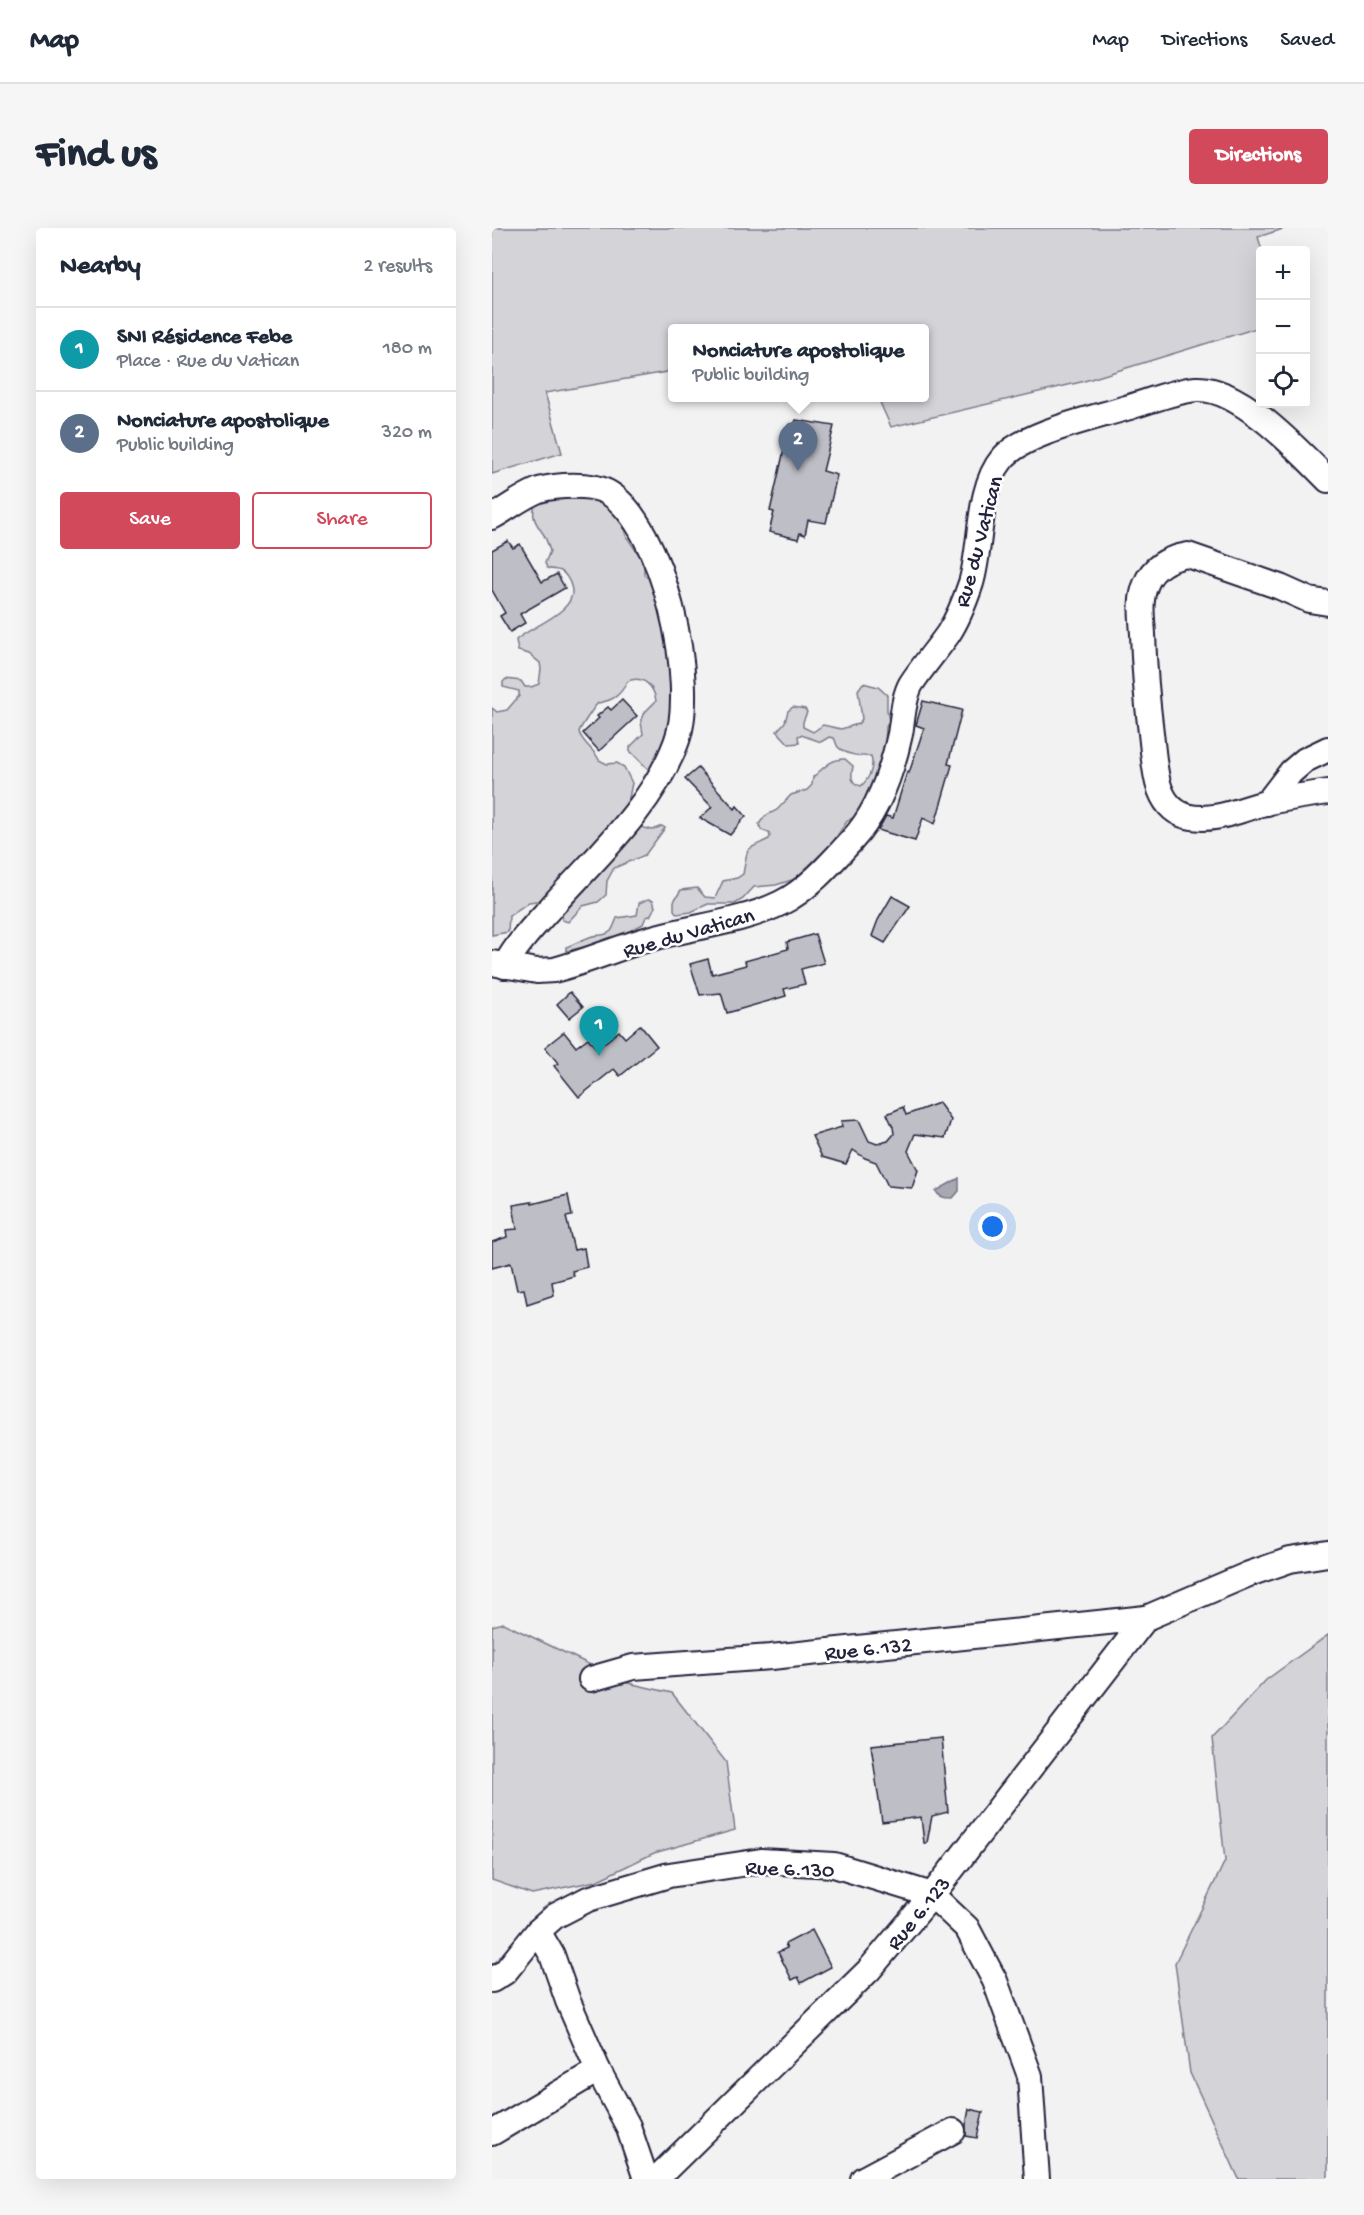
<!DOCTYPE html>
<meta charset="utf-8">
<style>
body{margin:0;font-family:"Gochi Hand",sans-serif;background:#f6f6f7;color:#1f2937}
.controls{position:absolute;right:18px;top:18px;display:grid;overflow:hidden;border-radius:6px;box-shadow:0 6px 24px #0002}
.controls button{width:54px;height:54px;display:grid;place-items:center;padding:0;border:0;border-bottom:2px solid #e0e1e3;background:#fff;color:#1f2937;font:30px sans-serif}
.you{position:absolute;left:501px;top:999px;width:21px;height:21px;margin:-15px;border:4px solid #fff;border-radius:50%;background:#1a73e8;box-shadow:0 0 0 9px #1a73e833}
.badge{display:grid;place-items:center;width:39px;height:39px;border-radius:50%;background:#d1495b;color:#fff;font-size:20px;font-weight:700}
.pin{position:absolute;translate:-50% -50px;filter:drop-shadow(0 2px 3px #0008)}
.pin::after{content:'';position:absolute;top:32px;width:21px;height:18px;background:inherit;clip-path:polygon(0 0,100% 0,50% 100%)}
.popup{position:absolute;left:176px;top:96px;width:261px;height:78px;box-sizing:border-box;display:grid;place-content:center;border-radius:6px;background:#fff;filter:drop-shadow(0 2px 4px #0005);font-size:20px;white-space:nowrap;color:#747a83}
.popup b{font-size:22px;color:#1f2937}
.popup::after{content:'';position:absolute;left:50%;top:100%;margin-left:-12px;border:12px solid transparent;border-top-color:#fff}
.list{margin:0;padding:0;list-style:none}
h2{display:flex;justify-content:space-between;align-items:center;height:78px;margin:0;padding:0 24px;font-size:26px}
h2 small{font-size:20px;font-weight:400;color:#747a83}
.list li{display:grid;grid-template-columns:39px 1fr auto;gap:18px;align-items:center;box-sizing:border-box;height:84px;padding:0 24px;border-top:2px solid #e0e1e3}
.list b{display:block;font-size:22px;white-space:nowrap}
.list p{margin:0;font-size:20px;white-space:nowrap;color:#747a83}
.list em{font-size:20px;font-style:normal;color:#747a83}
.actions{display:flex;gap:12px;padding:18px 24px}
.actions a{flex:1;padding:14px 0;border:2px solid #d1495b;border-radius:6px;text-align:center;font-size:21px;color:#d1495b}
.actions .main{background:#d1495b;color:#fff}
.icon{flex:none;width:33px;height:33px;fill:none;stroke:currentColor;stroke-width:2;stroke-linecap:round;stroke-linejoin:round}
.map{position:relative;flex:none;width:836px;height:1951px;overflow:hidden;border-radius:6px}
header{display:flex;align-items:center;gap:36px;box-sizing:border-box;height:84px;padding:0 30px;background:#fff;border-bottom:2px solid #e0e1e3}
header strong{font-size:28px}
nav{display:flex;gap:33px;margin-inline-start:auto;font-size:21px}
.intro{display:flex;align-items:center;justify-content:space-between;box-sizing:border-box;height:144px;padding:0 36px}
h1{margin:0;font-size:42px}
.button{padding:15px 27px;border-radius:6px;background:#d1495b;color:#fff;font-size:21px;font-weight:700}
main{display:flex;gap:36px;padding:0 36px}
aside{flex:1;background:#fff;border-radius:6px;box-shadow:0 6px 24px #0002}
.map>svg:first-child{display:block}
</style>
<header>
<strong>Map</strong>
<nav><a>Map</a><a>Directions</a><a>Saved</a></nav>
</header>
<div class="intro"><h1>Find us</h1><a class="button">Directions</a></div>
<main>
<aside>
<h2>Nearby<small>2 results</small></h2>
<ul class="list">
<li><span class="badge" style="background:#0f9aa8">1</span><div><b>SNI Résidence Febe</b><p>Place · Rue du Vatican</p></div><em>180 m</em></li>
<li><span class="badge" style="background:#5c6f8a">2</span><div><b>Nonciature apostolique</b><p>Public building</p></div><em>320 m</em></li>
</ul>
<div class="actions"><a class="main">Save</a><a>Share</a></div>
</aside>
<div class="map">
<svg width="836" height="1951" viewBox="0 0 836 1951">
<rect width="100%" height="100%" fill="#f2f2f3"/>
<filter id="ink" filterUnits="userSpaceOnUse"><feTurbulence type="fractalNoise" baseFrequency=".0167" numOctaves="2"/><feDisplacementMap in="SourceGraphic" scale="12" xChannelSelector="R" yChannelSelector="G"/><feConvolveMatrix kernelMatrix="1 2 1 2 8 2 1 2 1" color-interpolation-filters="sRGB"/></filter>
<g filter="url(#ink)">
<!-- green -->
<g fill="#d3d3d8" stroke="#7a7a8a" stroke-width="1.5">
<path d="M 0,0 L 794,0 L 766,9 L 770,22 L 768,22 L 768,99 L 589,154 L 399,199 L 386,170 L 432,170 L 432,100 L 180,100 L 180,143 L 53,165 L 70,225 L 0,246 Z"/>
<path d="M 62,266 L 118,274 L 131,296 L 134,308 L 152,334 L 152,347 L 161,353 C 163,364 163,376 171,385 L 192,467 L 159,544 L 138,523 L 138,519 L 151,506 L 149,494 L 153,484 L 164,473 C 162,458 151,447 136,453 C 128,467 123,472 106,475 C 102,479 88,500 87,504 C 91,516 102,521 107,532 L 115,536 L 125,535 L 132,539 L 140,555 L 137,570 L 145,598 L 160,602 L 170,598 L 173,600 L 153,627 L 122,640 L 115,653 L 114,667 L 106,674 L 91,678 L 76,694 L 70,692 L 69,683 L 52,672 L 37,674 L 17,688 L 16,704 L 0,707 L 0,480 L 5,484 L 15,482 L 27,468 L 27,463 L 11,459 L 11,454 L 14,451 L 29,453 L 33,459 L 39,459 L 47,456 L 49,441 L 48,435 L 37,426 L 26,423 L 24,412 C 39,398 88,383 79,358 C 78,353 73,345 69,343 C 64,341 60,342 55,340 L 53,335 L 58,323 C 56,317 54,309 50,304 C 42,293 39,287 44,272 Z"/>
<path d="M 371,455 L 386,459 L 395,467 L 395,482 L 397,493 L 394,499 L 392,532 L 385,551 L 375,564 L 370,585 L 355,593 L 341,614 L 303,651 L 284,657 L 262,659 L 251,671 L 243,676 L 216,676 L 199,684 L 185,686 L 182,682 L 182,673 L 189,662 L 205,660 L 213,669 L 223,670 L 231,653 L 245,650 L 251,646 C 257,617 250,624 277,611 L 278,608 L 277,605 L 269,602 L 267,596 L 273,588 L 285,582 L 299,567 L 315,562 L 320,557 L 321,549 C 331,541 339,530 353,531 L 361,538 C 359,548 358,555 369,558 C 378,550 382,539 379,528 C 371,529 353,527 346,519 C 344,517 344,513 342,510 L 337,509 L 329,514 L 309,507 L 306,508 L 307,515 L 297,516 L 285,503 L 293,494 L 296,483 L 301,479 L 313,481 L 315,484 L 311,494 L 311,499 L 321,504 L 331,497 L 349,501 L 366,496 L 370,491 L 366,462 Z"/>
<path d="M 156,671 L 161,672 L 163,679 L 158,688 L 154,689 L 151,696 L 130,707 L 110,715 L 74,723 L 74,719 C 83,716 93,710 101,708 C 108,706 113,709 119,703 C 122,699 123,694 125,690 L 145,687 L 147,675 Z"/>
<path d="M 11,1395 L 136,1455 L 180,1465 L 234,1534 L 243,1602 L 162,1625 L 104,1653 L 40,1666 L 0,1652 L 0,1398 Z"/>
<path d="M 836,1407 L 836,1951 L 747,1951 L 698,1845 L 683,1735 L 733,1633 L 720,1510 L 774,1452 Z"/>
</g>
<!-- water -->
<path fill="#a8a8b2" stroke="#727282" stroke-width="1.5" d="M 467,950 L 467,963 L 461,970 C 454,970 447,970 444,963 Z"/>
<!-- building -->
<g fill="#bebec6" stroke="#22223b" stroke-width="1.5">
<path d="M 304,192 L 342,198 L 331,243 L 345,247 L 334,295 L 316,292 L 313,307 L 308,305 L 306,311 L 277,304 L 282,284 L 278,283 L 298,196 L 302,197 Z"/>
<path d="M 16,313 L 21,320 L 28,316 L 50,354 L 65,346 L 73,360 L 28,386 L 33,395 L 18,404 L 8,388 L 13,385 L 0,362 L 0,322 Z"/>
<path d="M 130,472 L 145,488 L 107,523 L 91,505 L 107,490 L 105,488 L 116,479 L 119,482 Z"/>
<path d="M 431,473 L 470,482 L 456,536 L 460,537 L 443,596 L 431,590 L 423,613 L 386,602 L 394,588 L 401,590 L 415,544 L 417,545 L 432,500 L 424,497 Z"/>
<path d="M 206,540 L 243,581 L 245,578 L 254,588 L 238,607 L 208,590 L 220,579 L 193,551 Z"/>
<path d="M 400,668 L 418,678 L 393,715 L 380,708 L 386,692 Z"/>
<path d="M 323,706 L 332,735 L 309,741 L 313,756 L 292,761 L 294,768 L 235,785 L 229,765 L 208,767 L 198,736 L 216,731 L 220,746 L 254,737 L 253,733 L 296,721 L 295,714 Z"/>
<path d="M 78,764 L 91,779 L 77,790 L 65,776 Z"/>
<path d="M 148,797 L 165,818 L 128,848 L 122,841 L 87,869 L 62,838 L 66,835 L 53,819 L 72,804 L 84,819 L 96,810 L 105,821 L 127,803 L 133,810 Z"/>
<path d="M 447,875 L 459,892 L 453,910 L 423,906 L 416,923 L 426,942 L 420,960 L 396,958 L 384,934 L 373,930 L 361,922 L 354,936 L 330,929 L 320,908 L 350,899 L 349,893 L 367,892 L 377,913 L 385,916 L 396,913 L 402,906 L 401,899 L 395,886 L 411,879 L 414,887 Z"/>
<path d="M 76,967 L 80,988 L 74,989 L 82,1022 L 92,1020 L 95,1039 L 80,1043 L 82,1048 L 60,1054 L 62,1067 L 35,1076 L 32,1061 L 25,1062 L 19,1035 L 0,1040 L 0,1014 L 15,1009 L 14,1002 L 25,1001 L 21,977 L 40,974 L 40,976 Z"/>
<path d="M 449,1510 L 456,1584 L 440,1588 L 435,1615 L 432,1615 L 429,1589 L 390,1594 L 379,1517 Z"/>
<path d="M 320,1702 L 339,1739 L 309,1755 L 306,1749 L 300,1752 L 286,1724 L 295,1720 L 293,1716 Z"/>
<path d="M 477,1881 L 491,1884 L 485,1910 L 474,1908 L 474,1897 Z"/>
</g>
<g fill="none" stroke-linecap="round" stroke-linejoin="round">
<defs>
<g id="minor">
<path d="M 0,289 C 15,281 31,268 47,262 C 64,257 99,255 115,264 C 171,295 207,458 184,515 C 160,579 105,628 61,677 C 44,696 25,715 13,738"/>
<path d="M 836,375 L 817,372 L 788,359 L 696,327 C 677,330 661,338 654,356 C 647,372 650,389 651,406 C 652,439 655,472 659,505 C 661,522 662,539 666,555 C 670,570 678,583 694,588 C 721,595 747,582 773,575 C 794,570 815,567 836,564"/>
<path d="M 775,575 L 799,544 L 813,532 L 836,521"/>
<path d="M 0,735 L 45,743 L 62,742 C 97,733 129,718 164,709 C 205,698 250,694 289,675 C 316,662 340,634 360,612 C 386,584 400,543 408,506 C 411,490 411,470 419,456 C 430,439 444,423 456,406 C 466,391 473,373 479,355 C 490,319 485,261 510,231 C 531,205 602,190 634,180 C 656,174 681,163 704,161 C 747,158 807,223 836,252"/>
<path d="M 99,1451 L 141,1439 L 279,1429 L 654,1390 L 757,1346 L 798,1332 L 836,1326"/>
<path d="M 46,1703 L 60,1727 L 76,1773 L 106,1842 L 136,1898 L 154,1951"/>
<path d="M 0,1752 L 13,1744 L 46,1703 L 63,1688 L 96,1671 L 177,1647 L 269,1633 L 342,1637 L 440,1667 L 475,1700 L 503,1753 L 538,1848 L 545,1951"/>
<path d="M 0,1905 L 106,1842"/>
<path d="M 164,1951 L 377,1742 L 440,1667 L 654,1390"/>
<path d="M 371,1951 L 461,1903"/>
</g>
</defs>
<!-- minor casing -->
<use href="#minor" stroke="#22223b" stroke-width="28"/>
<!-- minor -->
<use href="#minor" stroke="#fff" stroke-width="24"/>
</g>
</g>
<g text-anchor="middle" stroke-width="5" stroke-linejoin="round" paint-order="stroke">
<!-- street labels -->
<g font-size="22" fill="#22223b" stroke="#fff">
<text transform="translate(485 313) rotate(-75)" y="8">Rue du Vatican</text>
<text transform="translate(196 703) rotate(-16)" y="8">Rue du Vatican</text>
<text transform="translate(376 1419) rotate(-6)" y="8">Rue 6.132</text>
<text transform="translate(298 1639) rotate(2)" y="8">Rue 6.130</text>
<text transform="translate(425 1684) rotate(-51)" y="8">Rue 6.123</text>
</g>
</g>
</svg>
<div class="controls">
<button>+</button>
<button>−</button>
<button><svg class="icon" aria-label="locate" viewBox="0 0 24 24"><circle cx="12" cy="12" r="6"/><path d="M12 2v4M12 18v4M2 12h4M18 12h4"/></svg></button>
</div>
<div class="you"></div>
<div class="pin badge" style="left:107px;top:828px;background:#0f9aa8">1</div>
<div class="pin badge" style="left:306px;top:243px;background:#5c6f8a">2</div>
<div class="popup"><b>Nonciature apostolique</b>Public building</div>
</div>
</main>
